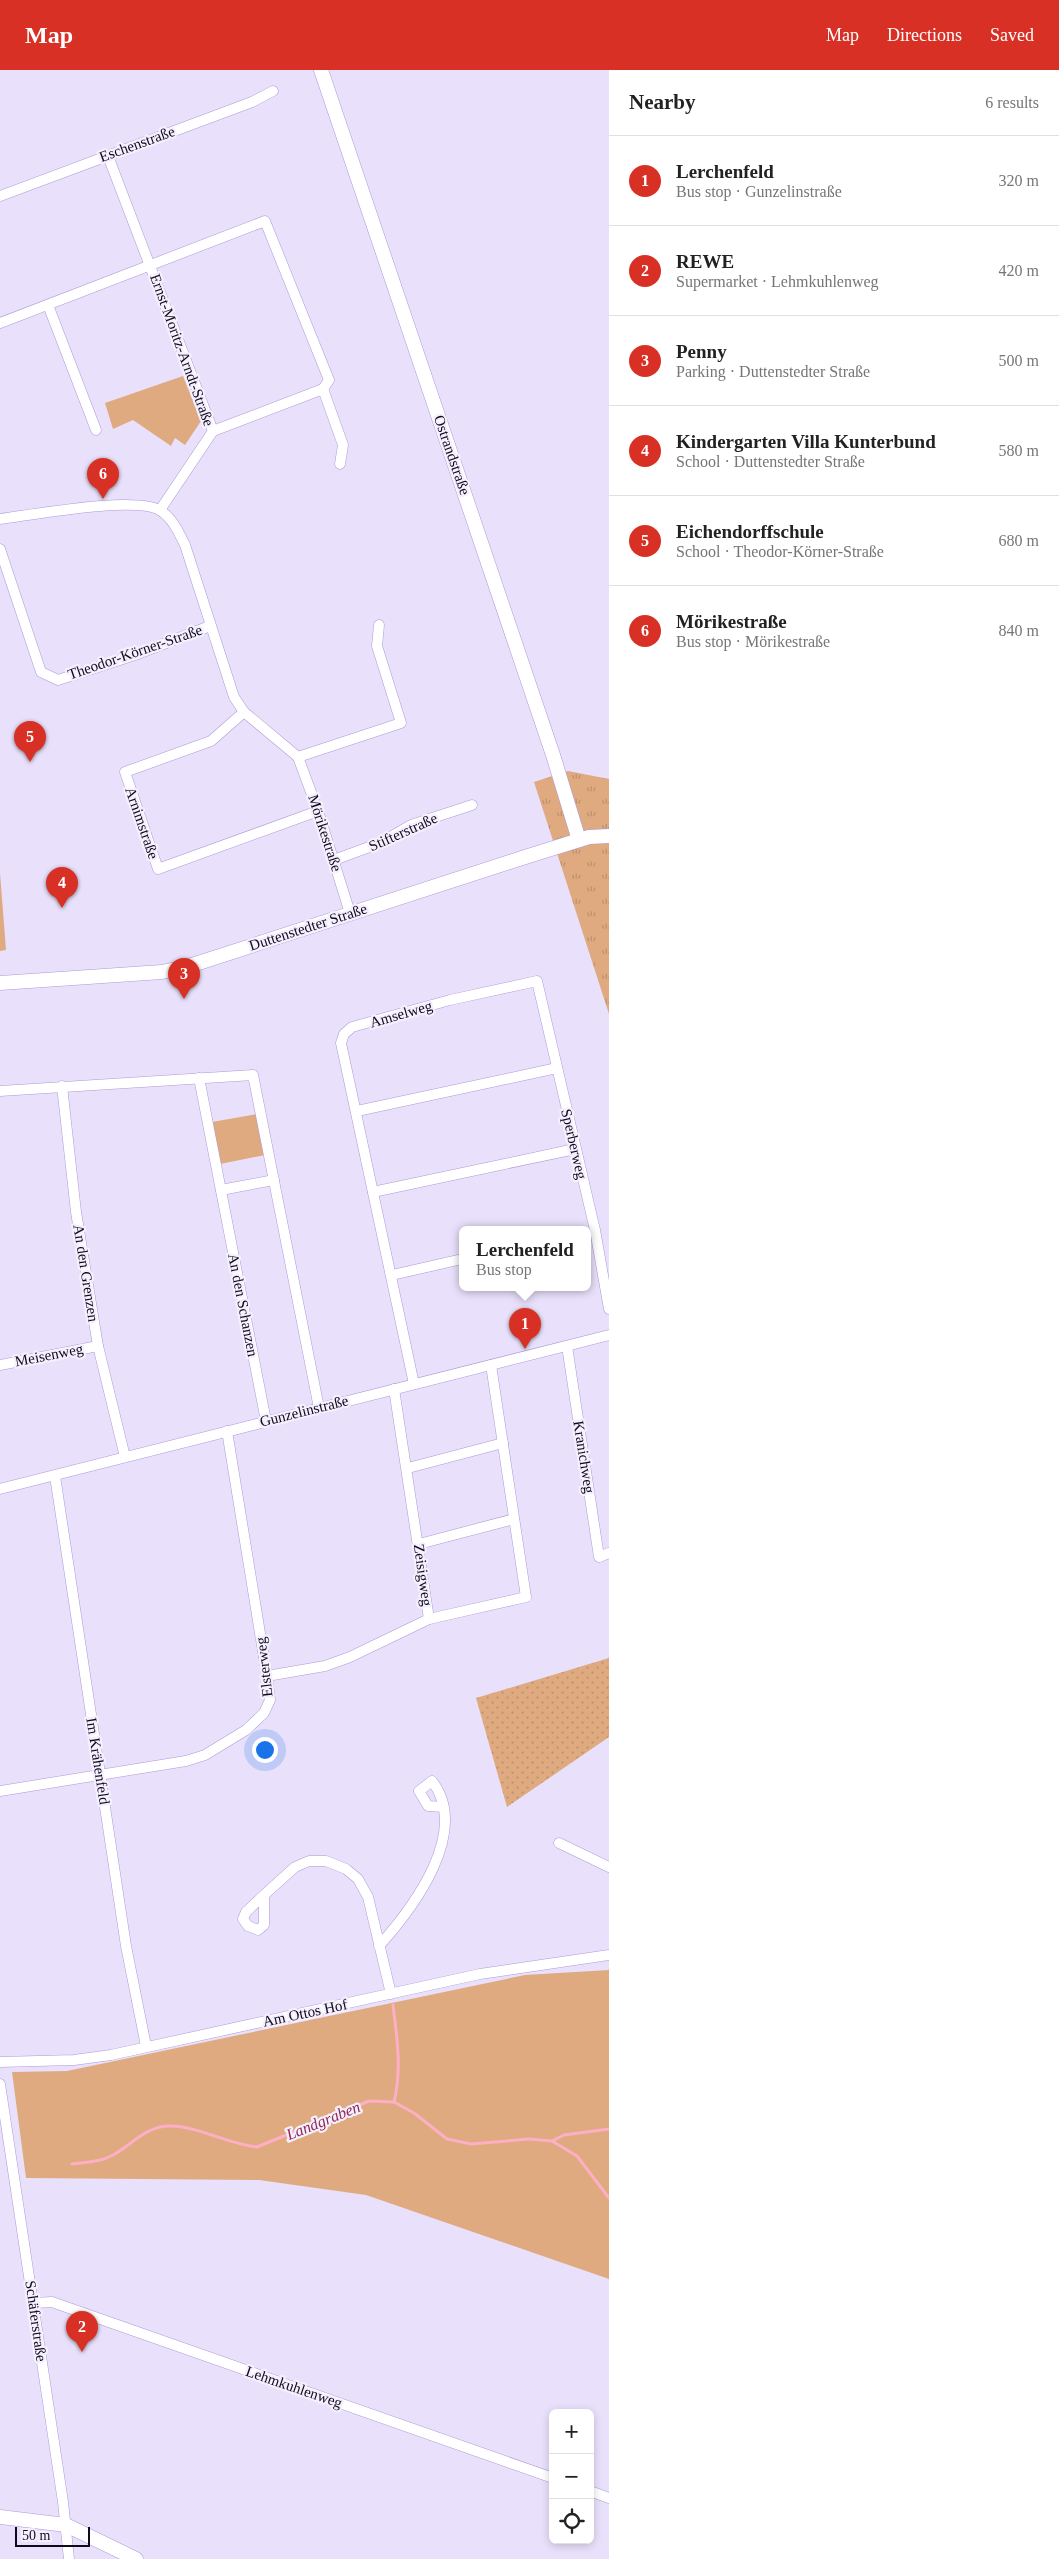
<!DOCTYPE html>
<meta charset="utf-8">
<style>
body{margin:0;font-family:Georgia,serif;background:#f2f2f2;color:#222}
.controls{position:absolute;right:15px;bottom:15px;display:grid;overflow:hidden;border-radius:8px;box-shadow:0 2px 8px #0003}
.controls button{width:45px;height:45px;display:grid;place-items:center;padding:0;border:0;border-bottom:1px solid #e0e0e0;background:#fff;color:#222;font:25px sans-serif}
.scale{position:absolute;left:15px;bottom:12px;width:75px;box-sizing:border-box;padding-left:5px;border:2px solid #12091f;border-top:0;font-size:14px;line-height:18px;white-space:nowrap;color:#12091f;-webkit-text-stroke:4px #f4f0fd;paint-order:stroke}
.you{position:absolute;left:264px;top:1679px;width:18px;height:18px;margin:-12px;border:4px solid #fff;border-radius:50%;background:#1a73e8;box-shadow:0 0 0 8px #1a73e833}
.badge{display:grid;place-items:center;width:32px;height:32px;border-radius:50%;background:#d93025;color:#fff;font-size:16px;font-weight:700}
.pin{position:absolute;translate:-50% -41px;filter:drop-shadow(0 1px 2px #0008)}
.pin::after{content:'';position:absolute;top:26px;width:18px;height:15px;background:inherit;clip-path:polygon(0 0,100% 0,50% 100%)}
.popup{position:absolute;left:459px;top:1156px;width:132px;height:65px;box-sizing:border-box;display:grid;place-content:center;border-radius:8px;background:#fff;filter:drop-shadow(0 1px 4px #0005);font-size:16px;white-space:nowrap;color:#767676}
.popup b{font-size:19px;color:#222}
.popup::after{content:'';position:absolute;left:50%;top:100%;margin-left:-10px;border:10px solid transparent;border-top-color:#fff}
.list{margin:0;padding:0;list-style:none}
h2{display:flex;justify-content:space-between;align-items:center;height:65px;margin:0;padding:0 20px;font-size:21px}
h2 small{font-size:16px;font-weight:400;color:#767676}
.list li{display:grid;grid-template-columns:32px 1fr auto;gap:15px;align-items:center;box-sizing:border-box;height:90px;padding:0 20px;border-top:1px solid #e0e0e0}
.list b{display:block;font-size:19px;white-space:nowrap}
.list p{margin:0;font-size:16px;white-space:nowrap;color:#767676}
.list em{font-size:16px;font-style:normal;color:#767676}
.icon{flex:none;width:28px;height:28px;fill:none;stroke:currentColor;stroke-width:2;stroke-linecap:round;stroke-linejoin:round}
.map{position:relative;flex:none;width:609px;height:2489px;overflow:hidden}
header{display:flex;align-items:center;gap:30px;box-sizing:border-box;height:70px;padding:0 25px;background:#d93025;color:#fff}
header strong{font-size:24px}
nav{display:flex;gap:28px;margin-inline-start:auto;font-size:18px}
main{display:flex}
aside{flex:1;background:#fff}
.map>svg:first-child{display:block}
</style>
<header>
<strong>Map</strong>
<nav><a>Map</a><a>Directions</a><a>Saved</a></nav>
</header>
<main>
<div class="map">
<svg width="609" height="2489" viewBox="0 0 609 2489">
<defs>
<pattern id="grass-tufts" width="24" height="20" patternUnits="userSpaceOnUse" patternTransform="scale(1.25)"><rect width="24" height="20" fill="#dfaa7f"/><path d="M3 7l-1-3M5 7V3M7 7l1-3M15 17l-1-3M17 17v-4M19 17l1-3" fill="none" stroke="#be916d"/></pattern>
<pattern id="garden-dots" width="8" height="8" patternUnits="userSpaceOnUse" patternTransform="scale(1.25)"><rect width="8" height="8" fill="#dfaa7f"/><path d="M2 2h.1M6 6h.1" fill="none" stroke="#be916d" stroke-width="1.8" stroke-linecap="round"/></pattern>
</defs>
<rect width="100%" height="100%" fill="#e9e1fb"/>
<!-- grass -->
<path fill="url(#grass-tufts)" d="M 568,701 L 609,709 L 609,944 L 534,712 Z"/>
<!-- park -->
<g fill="#dfaa7f">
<path d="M 183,306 L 201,351 L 185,375 L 175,368 L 171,376 L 133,350 L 113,359 L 105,333 Z"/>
<path d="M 0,803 L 6,880 L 0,881 Z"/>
<path d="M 257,1044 L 265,1085 L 220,1094 L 212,1052 Z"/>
<path d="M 609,1900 L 609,2209 L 366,2125 L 259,2110 L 26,2108 L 12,2002 L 67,2001 L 525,1905 Z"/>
</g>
<!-- garden -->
<path fill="url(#garden-dots)" d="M 609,1588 L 609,1667 L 507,1737 L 476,1628 Z"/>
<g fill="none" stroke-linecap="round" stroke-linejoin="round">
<!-- stream -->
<g stroke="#fcafc5" stroke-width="3">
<path d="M 393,1935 C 397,1967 402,2000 394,2032"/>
<path d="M 552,2071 L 564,2065 L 609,2059"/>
<path d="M 72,2094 C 87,2092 101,2092 113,2085 C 133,2074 147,2055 171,2056 C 201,2057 227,2074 257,2077 L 369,2031 L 394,2032 L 414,2043 L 447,2069 L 471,2074 L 529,2069 L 552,2071 L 577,2086 L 609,2128"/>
</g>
<defs>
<g id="street">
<path d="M 108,86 L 213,361 L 160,440"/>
<path d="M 0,126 L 252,32 L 273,21"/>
<path d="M 48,235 L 96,360"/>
<path d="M 0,253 L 265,151 L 329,310 L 323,319 L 213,361"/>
<path d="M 323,319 L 343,375 L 340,394"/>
<path d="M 0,449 C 32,445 138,425 161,441 C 173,449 179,463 185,475 L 234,627 L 244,642 L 298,687 L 318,741 L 350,843"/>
<path d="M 0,479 L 41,602 L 58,610 L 135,585 L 210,556"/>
<path d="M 244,642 L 211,671 L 125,702 L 158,799 L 318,741"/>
<path d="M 298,687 L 401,653 L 377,576 L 379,555"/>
<path d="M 334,790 L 380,773 L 411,755 L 472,735"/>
<path d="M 199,1008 L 266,1351"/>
<path d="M 62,1016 L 76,1142 L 98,1276 L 125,1387"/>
<path d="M 0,1021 L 253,1005 L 319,1338"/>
<path d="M 357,1041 L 557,998"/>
<path d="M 221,1120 L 274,1110"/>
<path d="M 373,1122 L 575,1079"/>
<path d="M 392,1205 L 462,1189"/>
<path d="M 567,1276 L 599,1487 L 609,1483"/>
<path d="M 0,1295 L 98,1276"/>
<path d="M 414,1314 L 341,973 L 344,964 L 352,957 L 450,930 L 537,911 L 595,1160 L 609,1239"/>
<path d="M 408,1398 L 503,1373"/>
<path d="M 55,1406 L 126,1876 L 146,1976"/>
<path d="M 0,1419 L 609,1265"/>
<path d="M 419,1474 L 514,1449"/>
<path d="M 429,1549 L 526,1527 L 491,1295"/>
<path d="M 267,1606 L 325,1596 L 350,1587 L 429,1549 L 394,1319"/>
<path d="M 0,1721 L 186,1691 L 205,1685 L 246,1660 L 264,1643 L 270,1630 L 267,1606 L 227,1361"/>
<path d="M 559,1773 L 609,1797"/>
<path d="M 264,1825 L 246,1842 L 243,1849 L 248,1856 L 258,1860 L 264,1855 L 264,1825 L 295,1797 L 309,1791 L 326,1791 L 346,1799 L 358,1809 L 368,1827 L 391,1924"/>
<path d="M 379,1876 C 413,1838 471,1762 432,1711 L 419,1721 L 428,1736 L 444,1737"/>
<path d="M 0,1992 L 74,1990 L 111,1985 L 480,1904 L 609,1885"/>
<path d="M 0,2014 L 63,2432 L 69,2489"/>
<path d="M 34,2233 L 52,2232 L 553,2408"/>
<path d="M 590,2421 L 609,2428"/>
</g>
<g id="secondary">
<path d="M 321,0 L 553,685 L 579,770"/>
<path d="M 0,913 L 162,902 L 189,896 L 522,788 L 589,767 L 609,766"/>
<path d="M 0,2447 L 66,2455 L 136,2489"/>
</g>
</defs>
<!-- street casing -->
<use href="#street" stroke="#ae99d6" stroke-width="11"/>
<!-- secondary casing -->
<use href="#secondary" stroke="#ae99d6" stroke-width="15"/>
<!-- street -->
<use href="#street" stroke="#fff" stroke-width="10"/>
<!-- secondary -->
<use href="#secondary" stroke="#fff" stroke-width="14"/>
</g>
<g text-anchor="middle" stroke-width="4.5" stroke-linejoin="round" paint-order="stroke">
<!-- street labels -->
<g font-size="15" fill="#12091f" stroke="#f4f0fd">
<text transform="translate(137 74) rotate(-20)" y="5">Eschenstraße</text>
<text transform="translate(182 280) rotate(70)" y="5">Ernst-Moritz-Arndt-Straße</text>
<text transform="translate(452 385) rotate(71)" y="5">Ostrandstraße</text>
<text transform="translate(135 582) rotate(-19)" y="5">Theodor-Körner-Straße</text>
<text transform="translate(142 753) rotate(71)" y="5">Arnimstraße</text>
<text transform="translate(403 762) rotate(-24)" y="5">Stifterstraße</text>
<text transform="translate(325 763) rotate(72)" y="5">Mörikestraße</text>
<text transform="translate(308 857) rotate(-18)" y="5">Duttenstedter Straße</text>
<text transform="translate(401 944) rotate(-16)" y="5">Amselweg</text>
<text transform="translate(574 1074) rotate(77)" y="5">Sperberweg</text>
<text transform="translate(86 1203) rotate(81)" y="5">An den Grenzen</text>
<text transform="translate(243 1235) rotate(79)" y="5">An den Schanzen</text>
<text transform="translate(49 1285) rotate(-11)" y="5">Meisenweg</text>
<text transform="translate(304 1341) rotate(-14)" y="5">Gunzelinstraße</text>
<text transform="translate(584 1387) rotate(81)" y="5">Kranichweg</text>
<text transform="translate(423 1505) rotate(82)" y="5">Zeisigweg</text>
<text transform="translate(264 1597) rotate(-97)" y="5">Elsterweg</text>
<text transform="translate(98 1691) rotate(81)" y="5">Im Krähenfeld</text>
<text transform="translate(305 1943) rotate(-12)" y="5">Am Ottos Hof</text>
<text transform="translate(36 2251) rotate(82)" y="5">Schäferstraße</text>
<text transform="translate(294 2317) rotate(19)" y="5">Lehmkuhlenweg</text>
</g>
<!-- water labels -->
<g font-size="16" font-style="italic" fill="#932653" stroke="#f4f0fd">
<text transform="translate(323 2050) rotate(-22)" y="6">Landgraben</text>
</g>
</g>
</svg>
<div class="controls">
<button>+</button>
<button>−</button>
<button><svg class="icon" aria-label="locate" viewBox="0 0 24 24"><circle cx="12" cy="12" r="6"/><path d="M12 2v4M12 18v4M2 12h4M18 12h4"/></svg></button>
</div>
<div class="scale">50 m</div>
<div class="you"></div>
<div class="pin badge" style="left:525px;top:1279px">1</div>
<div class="popup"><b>Lerchenfeld</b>Bus stop</div>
<div class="pin badge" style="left:82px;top:2282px">2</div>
<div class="pin badge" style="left:184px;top:929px">3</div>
<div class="pin badge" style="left:62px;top:838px">4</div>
<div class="pin badge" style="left:30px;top:692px">5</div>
<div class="pin badge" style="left:103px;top:429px">6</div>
</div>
<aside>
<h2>Nearby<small>6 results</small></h2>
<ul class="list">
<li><span class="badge">1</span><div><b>Lerchenfeld</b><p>Bus stop · Gunzelinstraße</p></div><em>320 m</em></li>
<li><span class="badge">2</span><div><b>REWE</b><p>Supermarket · Lehmkuhlenweg</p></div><em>420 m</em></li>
<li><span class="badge">3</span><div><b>Penny</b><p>Parking · Duttenstedter Straße</p></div><em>500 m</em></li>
<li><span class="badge">4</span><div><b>Kindergarten Villa Kunterbund</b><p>School · Duttenstedter Straße</p></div><em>580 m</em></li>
<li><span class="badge">5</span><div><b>Eichendorffschule</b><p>School · Theodor-Körner-Straße</p></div><em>680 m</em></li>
<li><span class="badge">6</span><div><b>Mörikestraße</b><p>Bus stop · Mörikestraße</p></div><em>840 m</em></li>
</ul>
</aside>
</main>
